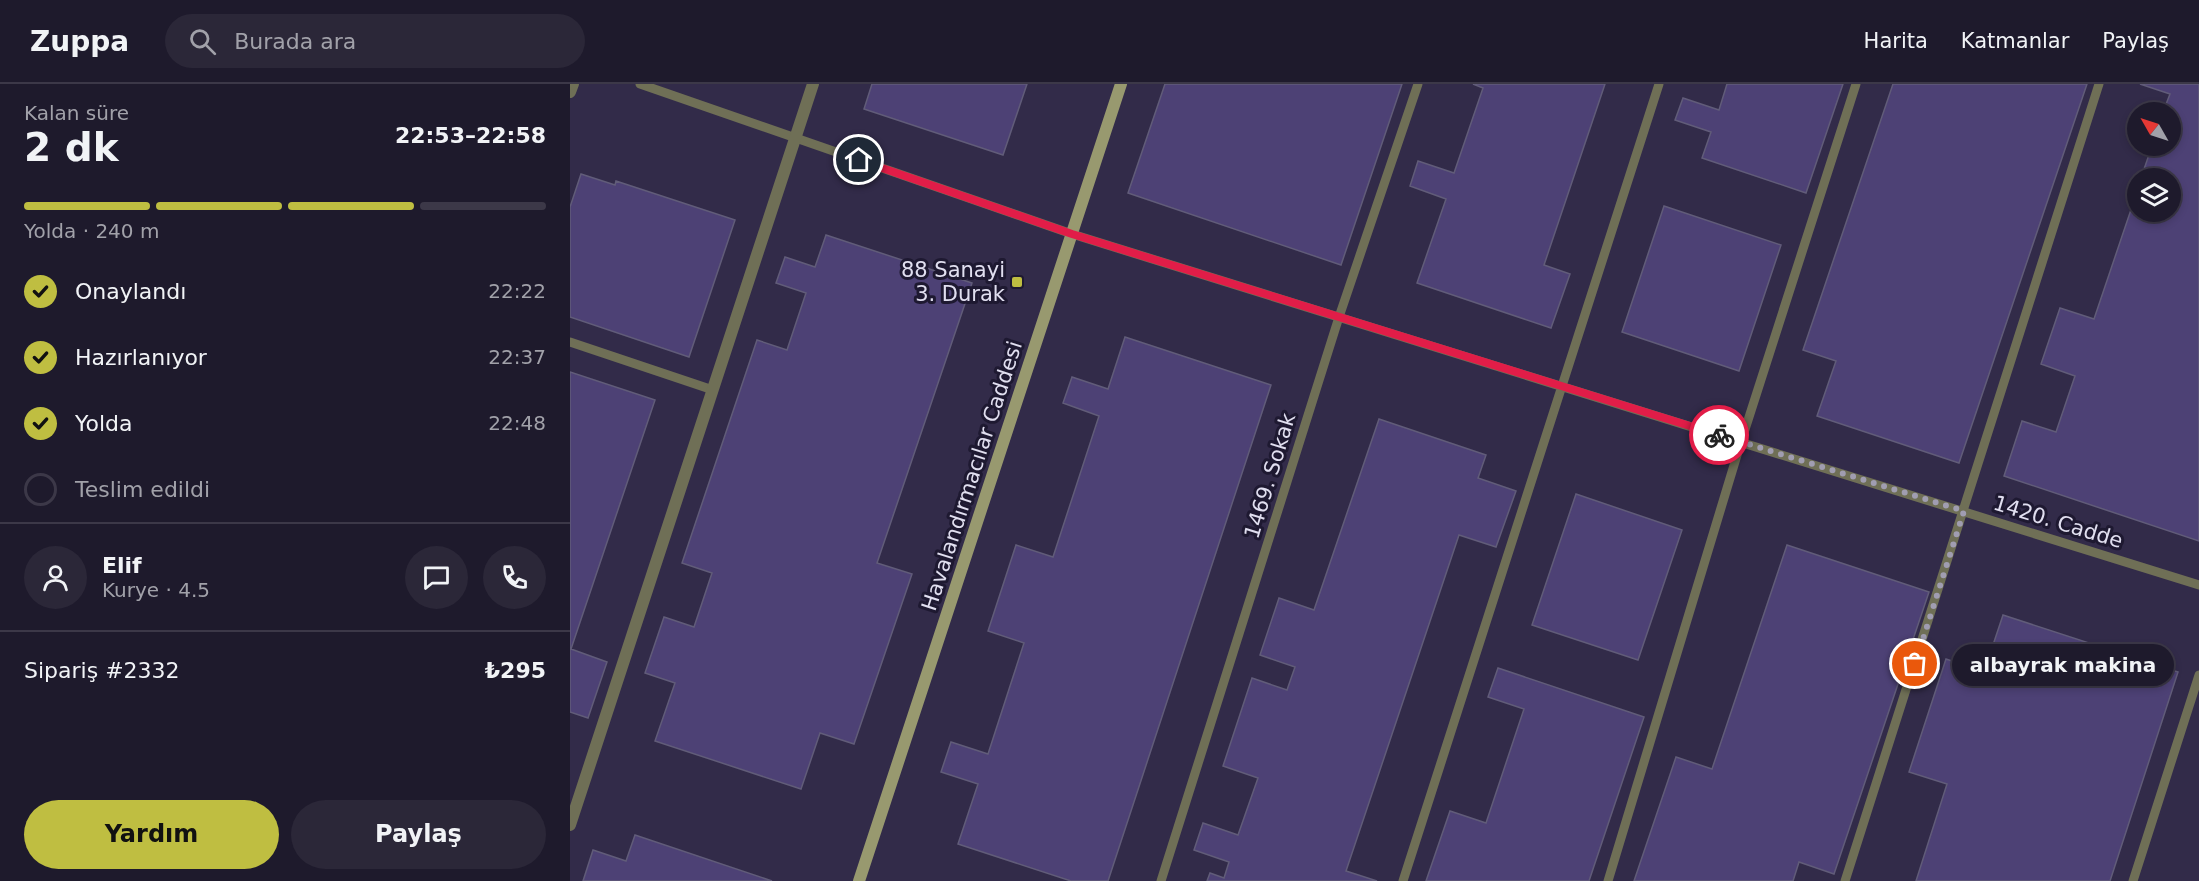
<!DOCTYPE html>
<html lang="tr">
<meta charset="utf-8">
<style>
:root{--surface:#1e1a2c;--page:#2b2738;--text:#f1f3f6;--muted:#a1a1a9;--line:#3c3848;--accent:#bfbe41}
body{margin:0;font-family:"DejaVu Sans",sans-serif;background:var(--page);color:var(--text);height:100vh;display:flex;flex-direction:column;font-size:22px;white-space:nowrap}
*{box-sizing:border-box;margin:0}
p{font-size:20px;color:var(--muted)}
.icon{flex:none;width:33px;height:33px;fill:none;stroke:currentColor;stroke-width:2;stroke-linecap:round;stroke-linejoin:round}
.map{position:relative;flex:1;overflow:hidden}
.details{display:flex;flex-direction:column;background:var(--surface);width:570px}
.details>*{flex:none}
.needle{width:39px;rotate:309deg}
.controls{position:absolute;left:1557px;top:18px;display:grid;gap:12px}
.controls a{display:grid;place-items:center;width:54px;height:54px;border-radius:50%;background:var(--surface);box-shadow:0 3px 9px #0003,0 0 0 2px var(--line);font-size:30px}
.pin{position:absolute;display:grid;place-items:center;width:51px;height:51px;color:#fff;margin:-26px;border:3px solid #fff;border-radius:50%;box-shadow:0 2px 6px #0007}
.courier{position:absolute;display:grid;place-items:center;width:60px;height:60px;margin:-30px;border:4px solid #e11d48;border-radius:50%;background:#fff;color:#222;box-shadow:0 2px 8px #0007}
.bubble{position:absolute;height:42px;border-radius:21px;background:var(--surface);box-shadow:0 3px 9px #0003,0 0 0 2px var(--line);font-size:20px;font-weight:700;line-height:42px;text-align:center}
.summary em{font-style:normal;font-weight:700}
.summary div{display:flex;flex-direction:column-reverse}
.summary{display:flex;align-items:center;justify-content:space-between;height:102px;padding:0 24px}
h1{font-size:39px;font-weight:700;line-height:45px}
.bar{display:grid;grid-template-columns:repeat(4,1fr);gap:9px 6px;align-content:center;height:72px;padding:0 24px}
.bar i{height:8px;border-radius:4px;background:var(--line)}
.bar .current{background:var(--accent)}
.bar p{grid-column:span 4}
.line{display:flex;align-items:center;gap:15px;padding:0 24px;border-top:2px solid var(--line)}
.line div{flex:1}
.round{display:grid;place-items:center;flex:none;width:63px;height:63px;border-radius:32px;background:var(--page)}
ol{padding:0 24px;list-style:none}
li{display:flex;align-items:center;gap:18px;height:66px}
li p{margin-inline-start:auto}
li .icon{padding:6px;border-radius:50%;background:var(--accent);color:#111;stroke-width:4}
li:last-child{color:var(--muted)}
li i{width:33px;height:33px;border:3px solid var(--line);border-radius:50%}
.cta{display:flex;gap:12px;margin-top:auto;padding:12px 24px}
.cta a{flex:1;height:69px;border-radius:36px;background:var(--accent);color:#111;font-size:24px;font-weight:700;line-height:69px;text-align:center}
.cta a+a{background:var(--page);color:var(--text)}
header{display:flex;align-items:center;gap:36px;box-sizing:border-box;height:84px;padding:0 30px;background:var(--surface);border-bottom:2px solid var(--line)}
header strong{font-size:28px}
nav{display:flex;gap:33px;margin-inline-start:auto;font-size:21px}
.search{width:420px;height:54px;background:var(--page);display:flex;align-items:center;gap:15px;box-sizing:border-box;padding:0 21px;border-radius:33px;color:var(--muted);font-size:22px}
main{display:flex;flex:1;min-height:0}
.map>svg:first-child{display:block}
.built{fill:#322b49;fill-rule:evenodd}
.building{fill:#4d4175;stroke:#615c79;stroke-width:1.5}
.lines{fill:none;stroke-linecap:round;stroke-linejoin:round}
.lane{stroke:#6f6f56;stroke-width:9}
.street{stroke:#6f6f56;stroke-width:12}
.secondary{stroke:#98996f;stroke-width:12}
.done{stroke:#a09db1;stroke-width:6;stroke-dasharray:0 10.8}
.route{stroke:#e11d48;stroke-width:8}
.poi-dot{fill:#bfbe41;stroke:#1e1931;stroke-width:2}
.labels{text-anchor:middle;stroke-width:6;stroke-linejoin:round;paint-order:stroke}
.poi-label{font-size:21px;fill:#e1dff0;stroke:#1e1931;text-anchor:end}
.street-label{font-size:21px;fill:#e1dff0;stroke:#1e1931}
</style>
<header>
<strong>Zuppa</strong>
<div class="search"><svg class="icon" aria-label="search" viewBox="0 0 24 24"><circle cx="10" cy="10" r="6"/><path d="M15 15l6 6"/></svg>Burada ara</div>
<nav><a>Harita</a><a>Katmanlar</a><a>Paylaş</a></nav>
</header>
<main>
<section class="details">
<div class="summary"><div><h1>2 dk</h1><p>Kalan süre</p></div><em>22:53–22:58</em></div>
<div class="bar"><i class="current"></i><i class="current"></i><i class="current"></i><i></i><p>Yolda · 240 m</p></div>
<ol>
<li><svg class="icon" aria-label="check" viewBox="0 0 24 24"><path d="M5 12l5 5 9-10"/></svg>Onaylandı<p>22:22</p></li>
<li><svg class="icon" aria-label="check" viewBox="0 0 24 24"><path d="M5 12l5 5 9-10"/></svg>Hazırlanıyor<p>22:37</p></li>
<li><svg class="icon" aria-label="check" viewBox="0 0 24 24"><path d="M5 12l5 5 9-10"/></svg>Yolda<p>22:48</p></li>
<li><i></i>Teslim edildi</li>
</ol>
<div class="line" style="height:108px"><a class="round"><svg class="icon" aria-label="person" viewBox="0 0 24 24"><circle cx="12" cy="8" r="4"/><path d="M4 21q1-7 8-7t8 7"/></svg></a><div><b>Elif</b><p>Kurye · 4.5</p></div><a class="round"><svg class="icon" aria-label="chat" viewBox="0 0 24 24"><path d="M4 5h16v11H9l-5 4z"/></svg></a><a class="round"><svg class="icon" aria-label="phone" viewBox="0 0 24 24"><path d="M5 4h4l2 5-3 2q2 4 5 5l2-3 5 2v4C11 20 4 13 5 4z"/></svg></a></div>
<div class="line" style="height:78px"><div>Sipariş #2332</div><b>₺295</b></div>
<div class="cta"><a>Yardım</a><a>Paylaş</a></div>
</section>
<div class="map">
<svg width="1629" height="797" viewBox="0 0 1629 797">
<rect width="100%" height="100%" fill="#28223b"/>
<path class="built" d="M0,0h1629v797h-1629zM1568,28h32v34h-32zM1568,94h32v34h-32z"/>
<path class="building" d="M302,0h155l-24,71 -139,-46z
M595,0h237l-61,181 -213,-72z
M903,0h132l-61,181 26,9 -19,54 -134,-45 29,-84 -36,-13 8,-25 36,12 29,-85z
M1157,0h116l-37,109 -104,-35 9,-26 -36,-12 8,-22 36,12z
M1323,0h194l-128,379 -142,-47 19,-55 -33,-11z
M1570,0h59v457l-195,-65 18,-55 34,11 19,-56 -34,-12 19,-56 34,11 44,-130v23h32v-34h-29l11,-32h18v-34h-7l7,-18z
M11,90l34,11 1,-4 119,39 -46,137 -119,-40v-110z
M1094,122l117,39 -42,126 -117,-39z
M256,151l146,48 -95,280 35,11 -58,170 -34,-11 -19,56 -146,-48 20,-58 -30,-10 19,-56 30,10 18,-54 -30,-10 75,-223 30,10 19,-57 -30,-10 9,-26 30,10z
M555,253l146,48 -163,496h-37l-113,-37 20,-60 -37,-12 10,-30 37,12 36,-111 -36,-12 28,-86 37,12 46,-141 -36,-13 9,-26 36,12z
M0,288l85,28 -84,249 36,13 -19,56 -18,-6z
M809,335l107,36 -8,23 38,13 -20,56 -37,-12 -113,336 31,10h-170l3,-8 14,5 5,-16 -35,-12 9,-27 35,12 20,-57 -35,-12 29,-88 35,12 8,-23 -35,-12 19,-57 35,12z
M1006,410l106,36 -44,130 -106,-35z
M1217,461l142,47 -95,282 -35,-12 -6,19h-159l42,-124 36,12z
M1433,531l175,57 -68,209h-194l31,-97 -38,-12 37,-113 38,13z
M928,584l146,49 -55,164h-163l24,-70 36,12 38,-114 -36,-12z
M65,751l137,46h-189l10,-31 33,11z"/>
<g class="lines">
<path class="lane" d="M70,0l432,150 1127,351
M0,258l143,48
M591,797l178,-564 79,-233
M833,797l256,-797
M1038,797l133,-439 115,-358
M1275,797l254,-797
M1563,797l66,-206"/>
<path class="street" d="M0,8l3,-8
M0,741l243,-741"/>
<path class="secondary" d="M289,797l262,-797"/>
</g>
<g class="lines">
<path class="done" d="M1149,351l245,76 -49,153"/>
<path class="route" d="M289,76l213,74 647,201"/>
</g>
<rect class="poi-dot" x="441" y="192" width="12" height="12" rx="3"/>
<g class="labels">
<g class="poi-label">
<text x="435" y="193">88 Sanayi<tspan x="435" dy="24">3. Durak</tspan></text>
</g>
<g class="street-label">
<text transform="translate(402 392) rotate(-72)" y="7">Havalandırmacılar Caddesi</text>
<text transform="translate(700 392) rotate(-73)" y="7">1469. Sokak</text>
<text transform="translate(1488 438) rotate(17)" y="7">1420. Cadde</text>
</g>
</g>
</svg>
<div class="controls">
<a><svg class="needle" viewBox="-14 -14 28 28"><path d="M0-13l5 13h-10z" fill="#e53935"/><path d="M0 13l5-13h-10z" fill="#a1a1a9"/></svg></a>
<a><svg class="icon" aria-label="layers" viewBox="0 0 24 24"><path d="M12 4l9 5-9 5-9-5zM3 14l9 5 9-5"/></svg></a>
</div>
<div class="pin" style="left:1345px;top:580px;background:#ea580c"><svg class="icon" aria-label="bag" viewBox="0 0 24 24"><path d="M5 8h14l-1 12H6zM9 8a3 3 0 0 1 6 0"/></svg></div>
<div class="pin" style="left:289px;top:76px;background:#1f2937"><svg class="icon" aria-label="home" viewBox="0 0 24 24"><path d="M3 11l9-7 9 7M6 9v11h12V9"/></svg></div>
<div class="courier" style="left:1149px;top:351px"><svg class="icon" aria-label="bike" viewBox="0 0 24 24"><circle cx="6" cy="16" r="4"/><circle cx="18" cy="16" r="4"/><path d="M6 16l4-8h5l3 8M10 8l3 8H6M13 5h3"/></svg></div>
<div class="bubble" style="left:1382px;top:560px;width:222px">albayrak makina</div>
</div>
</main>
